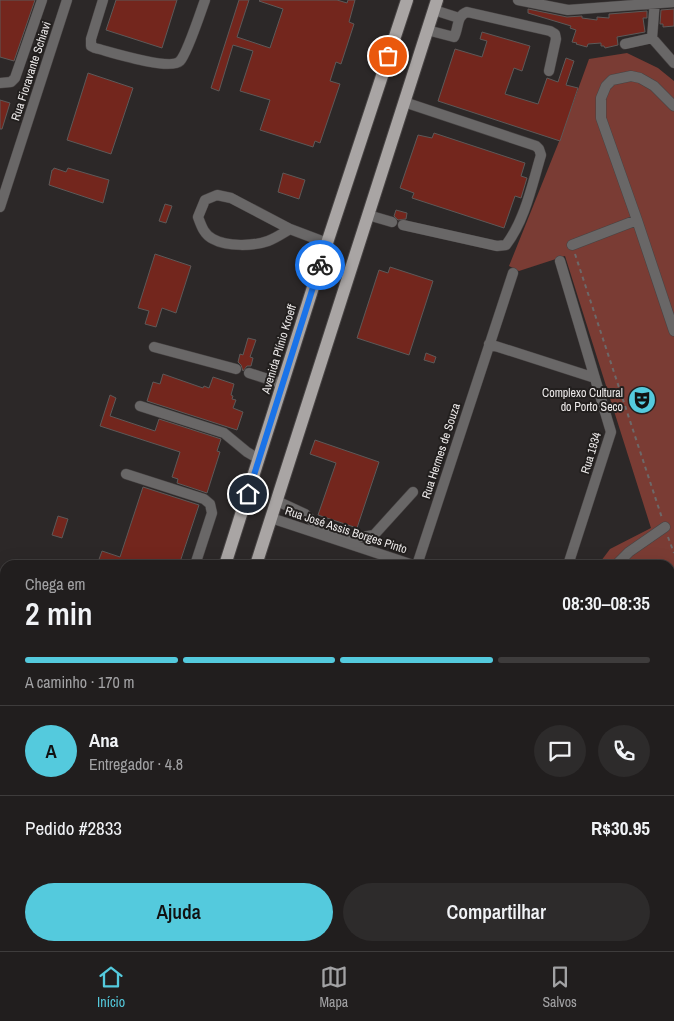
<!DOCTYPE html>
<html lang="pt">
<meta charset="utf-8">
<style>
:root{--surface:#211e1e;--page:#2d2b2b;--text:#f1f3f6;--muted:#a2a2a4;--line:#3e3c3c;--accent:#54cadd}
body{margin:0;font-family:"Archivo Narrow",sans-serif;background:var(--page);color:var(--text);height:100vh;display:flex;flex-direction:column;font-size:19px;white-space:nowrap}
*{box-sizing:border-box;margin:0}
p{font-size:16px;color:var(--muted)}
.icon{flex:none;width:28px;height:28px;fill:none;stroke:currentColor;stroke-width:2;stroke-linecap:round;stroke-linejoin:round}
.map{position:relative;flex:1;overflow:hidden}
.details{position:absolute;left:0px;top:560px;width:675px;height:391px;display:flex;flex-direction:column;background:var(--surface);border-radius:15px 15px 0 0;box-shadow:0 5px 20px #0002,0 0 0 1px var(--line)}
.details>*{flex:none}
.pin{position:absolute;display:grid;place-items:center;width:42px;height:42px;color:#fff;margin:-21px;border:2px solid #fff;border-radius:50%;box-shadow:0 1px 5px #0007}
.courier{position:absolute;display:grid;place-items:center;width:50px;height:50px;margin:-25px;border:4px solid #1a73e8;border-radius:50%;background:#fff;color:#222;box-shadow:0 1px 6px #0007}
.summary em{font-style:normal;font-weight:600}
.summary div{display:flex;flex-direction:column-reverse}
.summary{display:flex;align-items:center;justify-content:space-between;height:85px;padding:0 25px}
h1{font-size:32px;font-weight:600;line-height:38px}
.bar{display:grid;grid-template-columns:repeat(4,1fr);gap:8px 5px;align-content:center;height:60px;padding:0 25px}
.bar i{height:6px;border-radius:4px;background:var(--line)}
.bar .selected{background:var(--accent)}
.bar p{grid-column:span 4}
.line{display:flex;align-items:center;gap:12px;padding:0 25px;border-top:1px solid var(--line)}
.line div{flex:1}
.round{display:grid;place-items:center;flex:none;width:52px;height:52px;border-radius:26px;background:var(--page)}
.cta{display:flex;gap:10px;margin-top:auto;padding:10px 25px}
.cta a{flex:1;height:58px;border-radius:30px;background:var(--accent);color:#111;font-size:20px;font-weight:600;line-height:58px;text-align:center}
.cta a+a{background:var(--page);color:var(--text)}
.dock{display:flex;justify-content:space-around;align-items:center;height:70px;border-top:1px solid var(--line);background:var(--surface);font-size:14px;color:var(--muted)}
.dock a{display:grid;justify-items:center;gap:2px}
.dock .selected{color:var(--accent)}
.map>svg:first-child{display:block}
.green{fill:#7a3c34}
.building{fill:#73261d;stroke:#5d5958}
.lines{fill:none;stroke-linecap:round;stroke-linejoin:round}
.minor-casing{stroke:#474343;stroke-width:11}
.major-casing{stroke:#474343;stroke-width:14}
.path{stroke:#6d6969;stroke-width:2;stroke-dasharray:4 4;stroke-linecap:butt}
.minor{stroke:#696767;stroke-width:10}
.major{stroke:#a9a5a4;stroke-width:12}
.done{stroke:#a9a5a5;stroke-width:5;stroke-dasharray:0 9}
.route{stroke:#1a73e8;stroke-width:6}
.labels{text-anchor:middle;stroke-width:4;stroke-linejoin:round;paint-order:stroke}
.street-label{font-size:12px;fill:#ece9e9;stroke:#221f1e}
.poi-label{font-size:12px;fill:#ece9e9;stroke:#221f1e;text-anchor:end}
</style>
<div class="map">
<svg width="674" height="951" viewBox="0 0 674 951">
<rect width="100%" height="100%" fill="#2c2828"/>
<path class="green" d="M627,53l31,15 16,13v696l-4,-1v-211h-72l12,-16 41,-21 -86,-272 -46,15 -10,-5 51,-127 29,-80z"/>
<path class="building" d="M0,0h35l-21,61 -14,-4z
M116,0h61l-15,48 -56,-18z
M239,0h10l-12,37 33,11 13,-39 -24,-8 1,-1h77l10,3 1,-3h7l-6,22 5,2 -13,40 -5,-2 -6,19 10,3 -20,59 -5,-2 -2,6 -53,-17 10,-30 -30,-9 13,-40 -20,-6 -14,46 -8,-3z
M528,9l39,8 15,-1v2l15,2v-3l12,1v-4l38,-3v7h-4l2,14 -28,5 1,8 -13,3 -1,-2h-3v-3l-13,1 -1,3 -11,-3 1,-1 -5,-1 4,-12 -6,-2 1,-2 -43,-13z
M674,9v17l-11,1v-3h-3l1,-14z
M482,32l48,14 -8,25 -8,-3 -9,26 33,10 9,-26 11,4 8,-24 8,3 -8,24 12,3 -18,53 -122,-40 17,-52 27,8 5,-16 -7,-2z
M88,73l45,15 -22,66 -44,-14z
M0,100l10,3 -8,26h-2z
M434,133l91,30 -4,13 6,2 -6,20 -6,-2 -11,32 -92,-30 2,-5 -14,-5 18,-53 14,3z
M54,168l12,4 2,-4 41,12 -6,23 -54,-18 3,-15h1z
M283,173l22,7 -6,19 -21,-7z
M165,204l7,2 -6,17 -7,-2z
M396,210l11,3 -1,6 -8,1 -4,-4z
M155,254l36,12 -15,47 -14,-5 -6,19 -11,-3 4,-13 -11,-3z
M390,267l43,14 -24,74 -52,-17 22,-68 9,3z
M248,338l8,2 -6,17 3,1 -2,8h-4l-4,5 -2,-6 -3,-3 2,-8 3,1z
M426,353l10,4 -2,6 -10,-3z
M163,374l40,14 1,-2 5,2 4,-11 21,7 -3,11 2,1 -1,3 4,1 -3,8 10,4 -6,18 -90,-29 6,-19 7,2z
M110,395l6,3 -6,18 45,15 4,-12 62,20 -4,12 3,1 -13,41 -30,-10 1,-4 -6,-2 8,-25 -80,-26z
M315,440l64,22 -22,66 -39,-13 18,-52 -26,-9z
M143,487l56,18 -20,60h-82l5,-14 18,6z
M58,516l10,3 -6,19 -10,-3z"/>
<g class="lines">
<g class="minor-casing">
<path id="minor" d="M103,0l-12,39v7l4,2c16,4 75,23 85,13 7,-7 21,-50 25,-61
M518,0l50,10 106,-8
M434,10l25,8
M427,30l27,7c5,-9 2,-21 13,-25l83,19 5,3 1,5 -7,32
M652,38l3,-38
M652,38l22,25
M625,44l27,-6
M0,83l11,-1 4,-4 27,-78
M674,106l-20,-20 -14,-8 -9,-2 -19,4 -6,6 -5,12v20l36,102 37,111
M0,207l67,-207
M368,215l24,7
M403,225l94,21 9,-1c19,-25 26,-60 35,-90l-2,-6 -3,-3 -132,-44
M290,229c-7,4 -14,9 -22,12 -14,5 -41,6 -55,-2 -9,-4 -12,-14 -15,-22l7,-17 12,-5 14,3 59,31 37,14
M572,245l65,-25
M560,261l51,171 -43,133
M489,344l106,34
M154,347l82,22
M249,373l34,11
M140,406l84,27 23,19 12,7
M126,474l78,25 6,5 2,9 -17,52
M277,501l28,13 12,11 33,12h13l11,-2 39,-43
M271,518l142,47
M417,565l96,-292
M616,565l13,-13 36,-25
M670,730h4
M444,946v5
M0,947l13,4
M216,951l3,-5
M411,951v-5
M502,951v-5
M564,951v-5
M645,951v-5"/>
</g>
<g class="major-casing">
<path id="major" d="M225,565l102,-322 80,-243
M256,565l181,-565
M670,783l4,1
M670,802l4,1
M101,951l1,-5
M127,951l2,-5"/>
</g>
<path class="path" d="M575,254l87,264
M668,537l6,16"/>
<use href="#minor" class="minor"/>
<use href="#major" class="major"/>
</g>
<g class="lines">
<path class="done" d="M320,265l68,-209"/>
<path class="route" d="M248,494l72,-229"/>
</g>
<defs>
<g id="theatre-disc" transform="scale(1.4375)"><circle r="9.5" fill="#54cadd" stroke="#221f1e"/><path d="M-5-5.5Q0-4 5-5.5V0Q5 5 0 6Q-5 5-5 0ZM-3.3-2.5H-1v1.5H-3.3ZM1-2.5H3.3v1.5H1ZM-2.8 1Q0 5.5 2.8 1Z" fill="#111"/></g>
</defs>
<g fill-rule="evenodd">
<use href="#theatre-disc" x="642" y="400"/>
</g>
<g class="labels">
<g class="street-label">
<text transform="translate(31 71) rotate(-72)" y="4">Rua Fioravante Schiavi</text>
<text transform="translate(279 349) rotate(-73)" y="4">Avenida Plínio Kroeff</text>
<text transform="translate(441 451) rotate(-72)" y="4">Rua Hermes de Souza</text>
<text transform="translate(591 453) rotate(-73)" y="4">Rua 1934</text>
<text transform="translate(346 530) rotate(18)" y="4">Rua José Assis Borges Pinto</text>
</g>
<g class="poi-label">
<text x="623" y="397">Complexo Cultural<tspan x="623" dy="14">do Porto Seco</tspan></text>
</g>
</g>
</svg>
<div class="pin" style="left:388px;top:56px;background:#ea580c"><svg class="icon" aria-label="bag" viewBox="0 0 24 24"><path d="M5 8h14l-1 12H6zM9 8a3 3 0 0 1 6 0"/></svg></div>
<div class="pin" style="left:248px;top:494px;background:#1f2937"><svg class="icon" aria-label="home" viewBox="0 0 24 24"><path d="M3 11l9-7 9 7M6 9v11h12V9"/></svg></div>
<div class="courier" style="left:320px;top:265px"><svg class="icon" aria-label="bike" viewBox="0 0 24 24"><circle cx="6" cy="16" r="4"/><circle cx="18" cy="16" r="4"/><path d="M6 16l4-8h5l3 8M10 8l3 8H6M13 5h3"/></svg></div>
<section class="details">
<div class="summary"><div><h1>2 min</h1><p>Chega em</p></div><em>08:30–08:35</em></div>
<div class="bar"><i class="selected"></i><i class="selected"></i><i class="selected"></i><i></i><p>A caminho · 170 m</p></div>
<div class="line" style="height:90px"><b class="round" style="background:var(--accent);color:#111">A</b><div><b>Ana</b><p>Entregador · 4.8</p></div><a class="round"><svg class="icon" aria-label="chat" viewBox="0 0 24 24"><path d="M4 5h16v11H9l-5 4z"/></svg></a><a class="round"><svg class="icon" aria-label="phone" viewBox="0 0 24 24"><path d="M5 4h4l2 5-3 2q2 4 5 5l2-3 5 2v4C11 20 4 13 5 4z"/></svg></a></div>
<div class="line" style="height:65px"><div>Pedido #2833</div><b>R$30.95</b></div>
<div class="cta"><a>Ajuda</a><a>Compartilhar</a></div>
</section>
</div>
<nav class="dock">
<a class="selected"><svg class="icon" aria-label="home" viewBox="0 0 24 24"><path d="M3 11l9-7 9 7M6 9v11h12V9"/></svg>Início</a>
<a><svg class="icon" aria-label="map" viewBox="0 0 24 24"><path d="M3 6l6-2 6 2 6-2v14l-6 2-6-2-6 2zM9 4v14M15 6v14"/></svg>Mapa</a>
<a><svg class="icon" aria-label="saved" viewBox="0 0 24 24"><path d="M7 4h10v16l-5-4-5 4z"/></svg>Salvos</a>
</nav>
